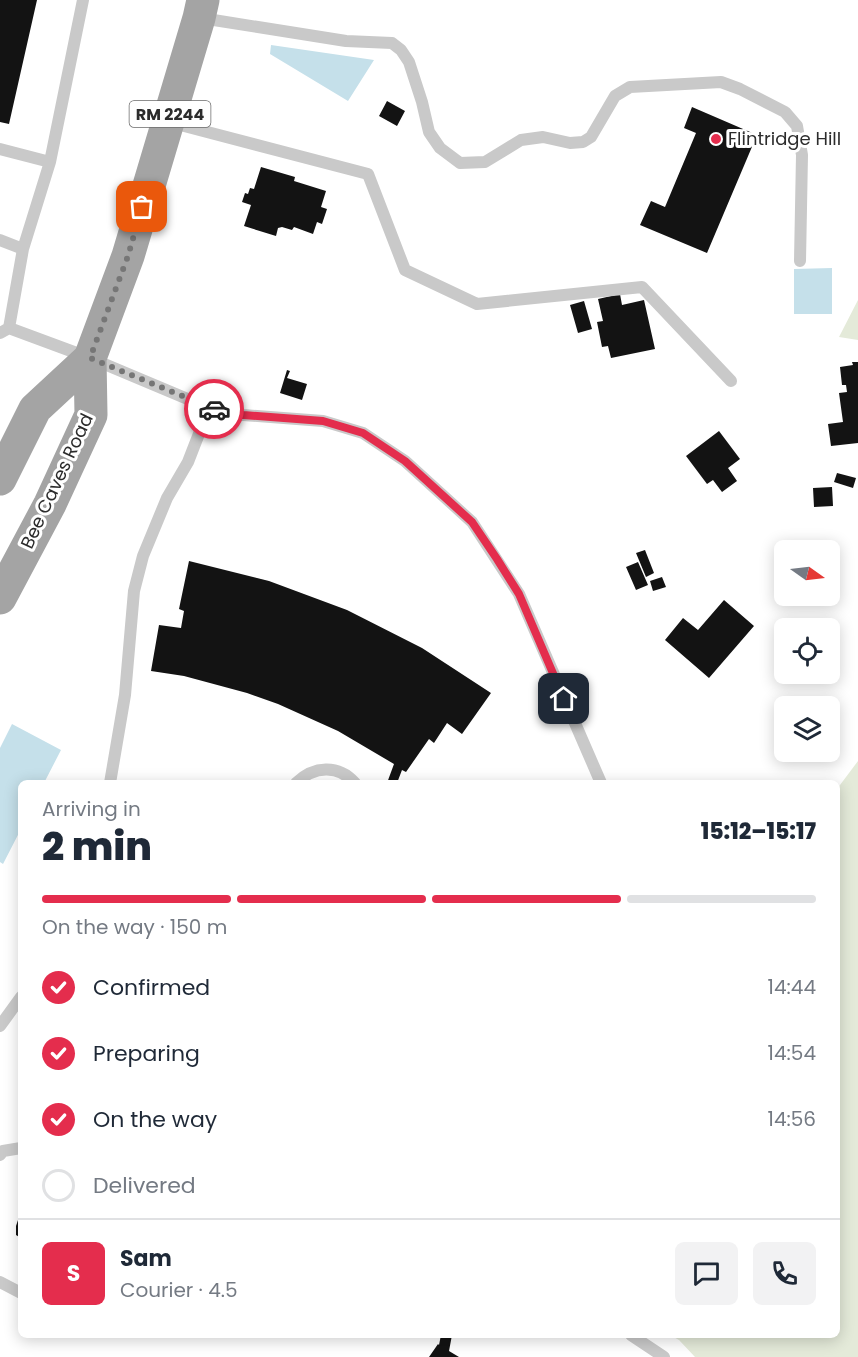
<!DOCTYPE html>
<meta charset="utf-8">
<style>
:root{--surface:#fff;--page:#f2f2f3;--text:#1f2937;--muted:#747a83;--line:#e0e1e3;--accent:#e42d4d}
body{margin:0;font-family:Poppins,sans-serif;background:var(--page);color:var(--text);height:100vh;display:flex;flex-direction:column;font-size:22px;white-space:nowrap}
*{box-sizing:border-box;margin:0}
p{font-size:20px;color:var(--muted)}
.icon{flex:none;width:33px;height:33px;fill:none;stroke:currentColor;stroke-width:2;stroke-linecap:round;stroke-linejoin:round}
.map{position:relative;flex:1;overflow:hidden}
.details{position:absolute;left:18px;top:780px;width:822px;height:558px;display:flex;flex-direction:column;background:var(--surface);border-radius:9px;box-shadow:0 3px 15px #0003}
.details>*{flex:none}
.needle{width:39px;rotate:104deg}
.tools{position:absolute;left:774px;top:540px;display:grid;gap:12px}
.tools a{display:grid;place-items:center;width:66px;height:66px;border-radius:9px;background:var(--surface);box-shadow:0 3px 15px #0003;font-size:30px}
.pin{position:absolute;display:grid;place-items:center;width:51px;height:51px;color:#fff;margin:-26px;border-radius:12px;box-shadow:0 3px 9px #0006}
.courier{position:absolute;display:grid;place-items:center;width:60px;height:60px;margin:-30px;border:4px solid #e42d4d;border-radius:50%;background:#fff;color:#222;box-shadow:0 2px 8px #0007}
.summary em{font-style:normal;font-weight:800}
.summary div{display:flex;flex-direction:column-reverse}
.summary{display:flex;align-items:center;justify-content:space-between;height:102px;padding:0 24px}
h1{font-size:39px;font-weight:800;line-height:45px}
.bar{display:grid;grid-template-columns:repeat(4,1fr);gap:9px 6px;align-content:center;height:72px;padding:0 24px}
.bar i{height:8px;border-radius:4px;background:var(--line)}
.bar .on{background:var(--accent)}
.bar p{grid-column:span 4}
.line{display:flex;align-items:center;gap:15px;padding:0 24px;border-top:2px solid var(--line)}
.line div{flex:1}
.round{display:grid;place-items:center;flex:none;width:63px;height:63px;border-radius:9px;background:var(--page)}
ol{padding:0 24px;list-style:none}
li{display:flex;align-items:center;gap:18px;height:66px}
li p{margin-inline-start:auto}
li .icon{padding:6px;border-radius:50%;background:var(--accent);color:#fff;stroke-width:4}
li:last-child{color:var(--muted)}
li i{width:33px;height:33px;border:3px solid var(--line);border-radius:50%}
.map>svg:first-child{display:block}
.green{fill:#e4ead9}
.water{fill:#c5e0ea}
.building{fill:#131313}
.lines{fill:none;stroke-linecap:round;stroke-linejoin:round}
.lane{stroke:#c9c9c9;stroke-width:12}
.primary{stroke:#a4a4a4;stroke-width:33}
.done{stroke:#767676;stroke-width:6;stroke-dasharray:0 10.8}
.route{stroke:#e42d4d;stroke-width:8}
.poi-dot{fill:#e42d4d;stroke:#fff;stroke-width:2}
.labels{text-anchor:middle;stroke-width:6;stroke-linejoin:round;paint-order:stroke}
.shield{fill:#fff;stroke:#6b6b6b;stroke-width:1.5}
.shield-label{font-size:16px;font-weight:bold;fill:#2c2c2c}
.poi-label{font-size:18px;fill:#2c2c2c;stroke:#fff;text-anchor:start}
.street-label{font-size:18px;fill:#2c2c2c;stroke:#fff}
</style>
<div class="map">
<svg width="858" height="1357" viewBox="0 0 858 1357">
<rect width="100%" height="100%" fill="#fff"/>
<path class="green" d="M858,300v40l-19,-3z
M858,761v596h-163l-16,-17 -9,-5h167v-546z"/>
<path class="water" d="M271,45l103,15 -26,41 -78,-47z
M832,268v46h-38v-45z
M12,724l49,26 -17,33h-23v46l-18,35 -3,-2v-114z"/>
<path class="building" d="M0,0h37l-28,124 -9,-2z
M387,101l18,10 -8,15 -18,-10z
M692,107l65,28 -50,118 -67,-28 11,-24 14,6 31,-74 -12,-5z
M261,167l34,10 -1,4 32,10 -5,16 6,2 -5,15 -5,-2 -4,12 -19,-7 -2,3 -10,-3 -4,1 -2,8 -32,-10 7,-21 -9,-3 3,-9 3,1 2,-6 4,1z
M620,294l2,11 22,-5 11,49 -44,9 -3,-12 -6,1 -5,-25 6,-1 -5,-22z
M584,301l8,28 -14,4 -8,-28z
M852,362h6v81l-27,3 -3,-22 15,-2 -4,-29 8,-1 -1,-7h-4l-2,-18 13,-2z
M287,370l3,1 -3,7 20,6 -5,16 -22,-7z
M719,431l21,28 -12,9 9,13 -15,11 -9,-12 -6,4 -21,-28z
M837,473l19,5 -3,10 -19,-6z
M832,487l1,19 -19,1 -1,-19z
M645,550l9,23 -8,4 -10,-24z
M189,561l80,20 78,29 75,38 69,45 -29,41 -15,-11 -13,20 -5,-4 -23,33 -4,-2 -5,13h-10l7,-19 -56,-33 -60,-27 -31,-11 -63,-17 -33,-5 8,-46 22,3 3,-17 -5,-2z
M638,562l10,23 -12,5 -10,-23z
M662,577l4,10 -13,4 -3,-10z
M724,600l30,26 -45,52 -44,-38 18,-22 15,12z
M21,1211v27l-5,-3v-9z
M441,1335h11l-3,16 10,6h-30l9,-13 1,1z"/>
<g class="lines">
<path class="lane" d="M201,18l145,23 46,2 9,7 8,12 13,40 7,30 11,16 20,15 25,-1 36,-22 22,-3 27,6 13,-1 8,-5 24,-41 15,-9 91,-5 19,7 45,23 12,14 5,29 -2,106
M169,122l199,52 37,96 72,34 165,-17 89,94
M0,149l50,13 -27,87 -14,79
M50,162l33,-162
M0,240l23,9
M0,333l9,-5 81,30 119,50 34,7 80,6 40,12 42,28 67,61 47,72 82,189
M110,783l15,-88 9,-104 9,-35 24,-58 21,-36 21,-54
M296,783c18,-17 42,-19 59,0
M0,1026l21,-29
M0,1155l3,-4 18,-3
M0,1282l21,11
M631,1335l33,22"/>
<path class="primary" d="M0,479l35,-70 55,-51
M0,598l50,-94 41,-89 -1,-57 38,-102 71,-238 4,-18"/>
</g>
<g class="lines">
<path class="done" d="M142,207l-14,49 -38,102 124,51"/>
<path class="route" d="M214,409l29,6 80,6 40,12 42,28 67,61 25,37 22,35 45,105"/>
</g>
<circle class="poi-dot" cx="716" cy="139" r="6"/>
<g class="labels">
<rect class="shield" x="129.5" y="101" width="81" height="26" rx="4.5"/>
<g class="shield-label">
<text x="170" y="120">RM 2244</text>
</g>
<g class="poi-label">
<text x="728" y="145">Flintridge Hill</text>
</g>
<g class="street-label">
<text transform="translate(57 481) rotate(-65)" y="6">Bee Caves Road</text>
</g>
</g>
</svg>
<div class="tools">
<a><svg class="needle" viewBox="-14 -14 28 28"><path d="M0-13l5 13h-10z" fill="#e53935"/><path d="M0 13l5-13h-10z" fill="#747a83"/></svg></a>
<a><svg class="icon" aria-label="locate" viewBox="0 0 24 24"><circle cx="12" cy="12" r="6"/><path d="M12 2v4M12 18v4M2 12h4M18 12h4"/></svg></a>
<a><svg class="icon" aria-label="layers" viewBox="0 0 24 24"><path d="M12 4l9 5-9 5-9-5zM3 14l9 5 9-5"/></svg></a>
</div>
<div class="pin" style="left:142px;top:207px;background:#ea580c"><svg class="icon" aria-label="bag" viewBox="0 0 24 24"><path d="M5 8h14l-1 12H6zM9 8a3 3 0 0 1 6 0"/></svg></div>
<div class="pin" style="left:564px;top:699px;background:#1f2937"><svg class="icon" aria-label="home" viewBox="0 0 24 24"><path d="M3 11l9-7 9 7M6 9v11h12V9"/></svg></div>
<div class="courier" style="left:214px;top:409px"><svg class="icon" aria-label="car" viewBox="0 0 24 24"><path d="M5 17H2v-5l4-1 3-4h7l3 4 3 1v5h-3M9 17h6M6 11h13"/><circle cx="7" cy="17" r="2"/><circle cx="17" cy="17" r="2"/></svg></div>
<section class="details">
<div class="summary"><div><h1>2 min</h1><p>Arriving in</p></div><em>15:12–15:17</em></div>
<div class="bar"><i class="on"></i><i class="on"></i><i class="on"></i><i></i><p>On the way · 150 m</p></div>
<ol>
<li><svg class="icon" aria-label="check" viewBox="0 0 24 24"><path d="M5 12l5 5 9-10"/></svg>Confirmed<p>14:44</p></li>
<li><svg class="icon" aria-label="check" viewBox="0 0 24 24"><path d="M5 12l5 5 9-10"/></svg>Preparing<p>14:54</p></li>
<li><svg class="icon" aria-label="check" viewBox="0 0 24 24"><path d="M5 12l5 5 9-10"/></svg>On the way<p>14:56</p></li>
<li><i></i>Delivered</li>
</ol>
<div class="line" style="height:108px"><b class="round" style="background:var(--accent);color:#fff">S</b><div><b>Sam</b><p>Courier · 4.5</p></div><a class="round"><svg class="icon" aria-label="chat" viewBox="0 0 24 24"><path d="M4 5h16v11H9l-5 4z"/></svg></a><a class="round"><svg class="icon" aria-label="phone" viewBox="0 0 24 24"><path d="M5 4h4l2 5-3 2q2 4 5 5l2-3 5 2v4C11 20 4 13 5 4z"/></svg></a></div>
</section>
</div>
